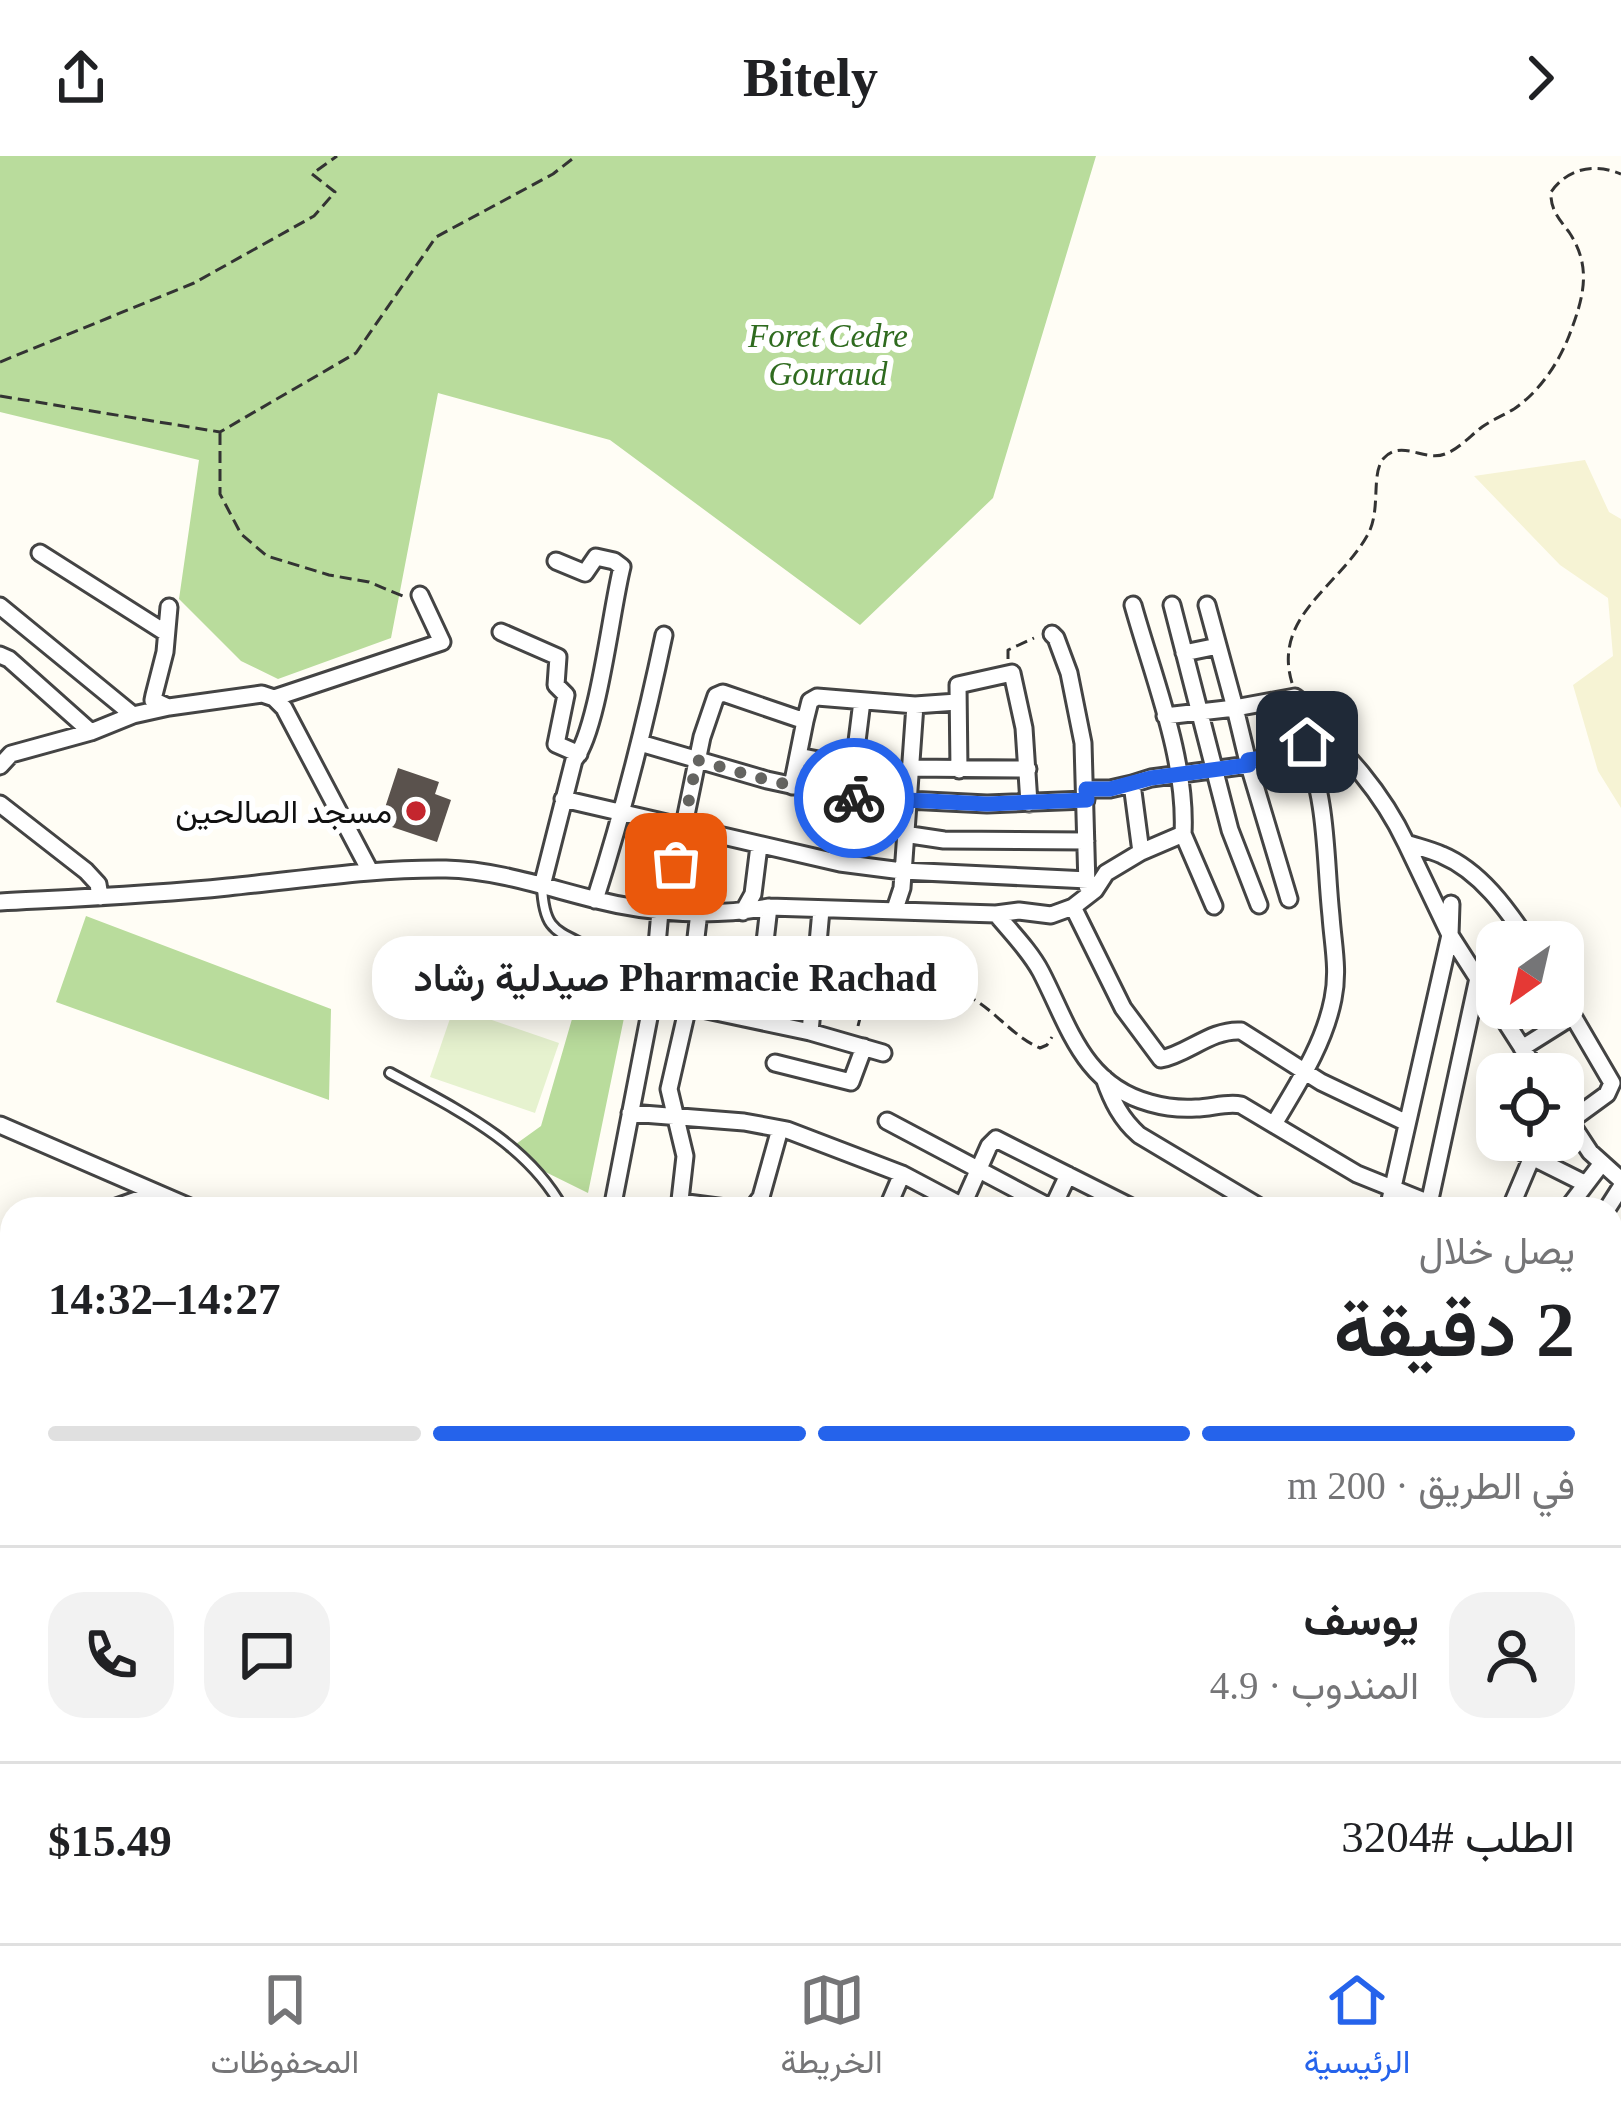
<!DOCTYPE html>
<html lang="ar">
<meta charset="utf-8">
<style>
:root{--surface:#fff;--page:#f2f2f2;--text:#202124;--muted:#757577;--line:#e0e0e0;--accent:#2563eb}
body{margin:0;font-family:"Times New Roman",Vazirmatn,serif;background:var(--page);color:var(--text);direction:rtl;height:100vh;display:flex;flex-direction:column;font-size:45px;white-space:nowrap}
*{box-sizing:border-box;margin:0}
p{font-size:39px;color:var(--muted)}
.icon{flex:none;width:66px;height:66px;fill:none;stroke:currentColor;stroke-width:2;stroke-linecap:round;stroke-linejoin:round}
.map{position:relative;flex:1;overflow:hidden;direction:ltr}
.details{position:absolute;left:0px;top:1041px;width:1623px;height:747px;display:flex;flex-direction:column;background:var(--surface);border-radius:36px 36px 0 0;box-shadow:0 6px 30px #0003;direction:rtl}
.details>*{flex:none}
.needle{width:78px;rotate:214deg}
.tools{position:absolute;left:1476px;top:765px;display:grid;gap:24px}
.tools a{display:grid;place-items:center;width:108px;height:108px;border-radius:24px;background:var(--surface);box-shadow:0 6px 30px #0003;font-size:60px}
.pin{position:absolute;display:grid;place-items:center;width:102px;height:102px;color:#fff;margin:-51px;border-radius:24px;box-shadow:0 6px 18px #0006}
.courier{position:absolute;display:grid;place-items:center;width:120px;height:120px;margin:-60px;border:9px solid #2563eb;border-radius:50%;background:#fff;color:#222;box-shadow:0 3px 15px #0007}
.bubble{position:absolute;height:84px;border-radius:36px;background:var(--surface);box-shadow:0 6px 30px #0003;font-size:39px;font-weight:600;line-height:84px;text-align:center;direction:rtl}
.headline em{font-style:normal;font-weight:600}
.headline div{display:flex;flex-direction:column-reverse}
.headline{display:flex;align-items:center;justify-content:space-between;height:204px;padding:0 48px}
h1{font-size:78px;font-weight:600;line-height:90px}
.bar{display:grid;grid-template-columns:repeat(4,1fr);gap:18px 12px;align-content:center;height:144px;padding:0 48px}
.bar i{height:15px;border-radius:9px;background:var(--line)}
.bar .on{background:var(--accent)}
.bar p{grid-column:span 4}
.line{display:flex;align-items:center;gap:30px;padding:0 48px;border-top:3px solid var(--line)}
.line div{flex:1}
.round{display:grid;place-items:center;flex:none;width:126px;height:126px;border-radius:36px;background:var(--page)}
header{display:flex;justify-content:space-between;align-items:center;height:156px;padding:0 48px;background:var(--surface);font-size:54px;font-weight:600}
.menu{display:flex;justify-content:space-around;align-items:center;height:168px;border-top:3px solid var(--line);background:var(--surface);font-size:33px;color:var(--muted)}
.menu a{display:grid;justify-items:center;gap:6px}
.menu .on{color:var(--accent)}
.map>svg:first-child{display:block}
.farmland{fill:#f6f3d4}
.forest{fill:#b9dc9c}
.pitch{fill:#e6f2cf}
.building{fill:#5a524d}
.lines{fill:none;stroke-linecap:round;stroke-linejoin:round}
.service-casing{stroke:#444;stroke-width:14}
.minor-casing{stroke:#444;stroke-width:21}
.primary-casing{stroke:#222;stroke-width:30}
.path{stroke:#333;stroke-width:3;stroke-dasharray:12 6;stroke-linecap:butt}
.service{stroke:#fff;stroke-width:8}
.minor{stroke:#fff;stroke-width:15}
.primary{stroke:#f9d66b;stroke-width:24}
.done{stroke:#646461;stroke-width:12;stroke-dasharray:0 21.6}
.route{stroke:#2563eb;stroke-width:15}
.poi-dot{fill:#c4262e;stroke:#fff;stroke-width:4.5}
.labels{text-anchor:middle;stroke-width:12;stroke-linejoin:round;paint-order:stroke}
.park-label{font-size:33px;font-style:italic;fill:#2f6b1f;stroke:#fff}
.poi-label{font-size:33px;fill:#111;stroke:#fff;text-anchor:end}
</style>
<header><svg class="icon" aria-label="forward" viewBox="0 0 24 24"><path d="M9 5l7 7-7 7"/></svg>Bitely<svg class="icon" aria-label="share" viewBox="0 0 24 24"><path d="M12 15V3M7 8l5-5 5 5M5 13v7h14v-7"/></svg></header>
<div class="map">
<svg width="1621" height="1787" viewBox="0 0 1621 1787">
<rect width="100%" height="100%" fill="#fffdf5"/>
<path class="farmland" d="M1585,304l24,52 12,7v289l-23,-37 -25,-86 40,-29 -5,-58 -48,-33 -86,-89z"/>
<path class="forest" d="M0,0h1096l-103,342 -133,127 -250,-185 -172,-47 -47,245 -113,41 -37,-18 -62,-62 20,-139 -199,-48z
M86,760l245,93 -2,91 -273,-98z
M632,823l-44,214 -83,-41 36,-26 31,-107 -18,-36z
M1621,1375v391l-10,-7v-379z"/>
<path class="pitch" d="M454,851l105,36 -24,70 -105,-36z"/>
<path class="building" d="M398,612l41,14 -4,12 16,6 -14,42 -57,-19z"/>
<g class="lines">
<g class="service-casing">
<path id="service" d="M542,730c2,47 15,44 52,64
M390,917c64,35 137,69 173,136"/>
</g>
<g class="minor-casing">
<path id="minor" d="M40,397l126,80
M1133,449c20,72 54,154 50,229
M1172,449l58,225 29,75
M0,450l133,109
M501,476l57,25 -2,28 10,10 -10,49 23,10
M1052,478l4,4 13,35 14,70 4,143
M1184,497l34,-7
M0,499l9,4 82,73
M274,542l168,-56 -22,-47
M166,550l-13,-6 1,-5 11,-43 4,-45
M1304,558c41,37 78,78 102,129 12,4 25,7 36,12 38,16 65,54 87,87
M1165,560l70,-8 -28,-103
M640,587l127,37 139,30
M798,600l56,11
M1248,605l61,-9
M0,610l11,-12 80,-22 42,-17 36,-8 93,-13 12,4 10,10 86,163
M909,612l119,1
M959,614l-1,-85 54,-12 12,55 5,75
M792,630l13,-65
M1086,633h24l22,-5
M850,642l12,-97
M563,643l277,64 62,8 186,9
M907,644l80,4 99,-4
M0,648l86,67 12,13 2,13
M904,678l40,6 142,1
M1406,687l44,92 89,139
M1141,696l-9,-68 19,-6 98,-13
M542,730l32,-126c24,-28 37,-150 48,-193l-8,-6 -18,-4 -11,16 -29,-12
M595,744c28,-87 50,-175 69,-265
M0,746c76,-4 152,-7 228,-15 72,-7 145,-19 218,-18 51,1 102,19 151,31 55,14 117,17 172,7l227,7 23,-3 32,4 22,-8 22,-17 11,-17 35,-21 42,-18 31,72
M1073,751l50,101 38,51c27,-5 50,-30 80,-28l80,51 86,41
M895,753l7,-21 13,-183 42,-3
M743,756l10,-18 6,-48
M996,758c15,18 34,37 45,58 28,54 42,113 109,131 14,4 31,6 46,5 15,0 30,-6 45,-3l116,69 87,35
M1563,843l49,84 -5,11 -37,27
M688,850l122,26 73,21
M756,864l13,-113
M810,876l11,-122
M1522,892l51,-32
M775,907l76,19 13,-35
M1104,922c8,23 17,41 35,57l124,74
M1563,955l27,41 31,28
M630,957l114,9 43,8 115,44
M887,965l166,88
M1274,968c23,-39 50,-79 59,-125 6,-29 0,-54 -2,-83 -4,-37 -4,-74 -10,-111 -5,-34 -19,-67 -17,-101l-9,-7 -60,11 13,54 41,137
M0,969l194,84
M1508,984l2,6 76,38
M680,1046l53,7
M1429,1048l49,-226
M111,1053l45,-16
M612,1053l40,-207 8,-91 16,-47 26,-127 14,-41 7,-3 82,28 5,-20 7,-4 98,8
M679,1053l6,-53 -16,-67 19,-83 11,-94
M752,1053l9,-12 19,-68
M887,1053l15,-35 66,35
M961,1053l28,-63 7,-7 139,70
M1052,1053l16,-34
M1388,1053l62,-274 1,-31
M1510,1053l22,-52
M1567,1053l35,-46
M1607,1053l14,-22
M0,1094l12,-5
M0,1173l12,4
M1611,1226l10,7
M1611,1285l10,-4
M460,1776l14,11
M1329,1776l3,11
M1421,1776l2,11
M1490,1776l4,11
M0,1778l4,9
M497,1787l5,-11"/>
</g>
<g class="primary-casing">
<path id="primary" d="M0,1349l12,4
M1192,1776l11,11"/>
</g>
<path class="path" d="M0,206l194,-79 120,-67 21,-24 -23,-18 25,-18
M0,240l220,36 136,-79 80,-116 117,-63 23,-18
M220,277v61l21,40 26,22 62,19 40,7 36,15
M1008,503v-9l26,-12
M1292,527c-20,-66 46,-96 75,-147 15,-25 3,-63 17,-78 18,-19 40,4 61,-4 14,-5 25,-18 37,-27 10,-7 22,-12 32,-18 25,-17 44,-45 55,-73 14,-37 24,-68 0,-104 -10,-13 -19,-23 -18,-40 17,-24 43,-29 70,-18
M858,870l11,-43c32,-16 79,0 109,19 21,14 38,36 62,46l7,-3 5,-8
M0,1560l12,-87"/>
<use href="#service" class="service"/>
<use href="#minor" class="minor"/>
<use href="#primary" class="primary"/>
</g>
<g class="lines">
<path class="done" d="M676,708l21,-104 70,20 87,18"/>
<path class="route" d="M854,642l52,12 1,-10 80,4 100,-4 -1,-11h24l41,-11 98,-13 -1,-5 62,-8 -3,-10"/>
</g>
<circle class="poi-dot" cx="416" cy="655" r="12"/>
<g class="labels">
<g class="park-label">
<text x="828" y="191">Foret Cedre<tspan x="828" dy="38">Gouraud</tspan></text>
</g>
<g class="poi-label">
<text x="392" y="667">مسجد الصالحين</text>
</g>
</g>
</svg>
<div class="tools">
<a><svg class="needle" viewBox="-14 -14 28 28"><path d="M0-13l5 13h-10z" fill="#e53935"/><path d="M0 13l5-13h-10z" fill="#757577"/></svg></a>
<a><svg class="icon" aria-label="locate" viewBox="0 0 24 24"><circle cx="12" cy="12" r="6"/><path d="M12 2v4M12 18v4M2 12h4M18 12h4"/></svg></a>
</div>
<div class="pin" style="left:676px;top:708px;background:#ea580c"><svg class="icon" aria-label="bag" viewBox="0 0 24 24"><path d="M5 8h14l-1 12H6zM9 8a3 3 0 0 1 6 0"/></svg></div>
<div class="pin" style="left:1307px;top:586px;background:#1f2937"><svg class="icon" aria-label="home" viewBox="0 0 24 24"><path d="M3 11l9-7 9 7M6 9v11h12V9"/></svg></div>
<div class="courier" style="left:854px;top:642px"><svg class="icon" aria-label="bike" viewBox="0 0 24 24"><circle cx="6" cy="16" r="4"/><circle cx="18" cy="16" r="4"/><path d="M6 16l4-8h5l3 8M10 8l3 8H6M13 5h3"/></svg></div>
<div class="bubble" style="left:372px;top:780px;width:606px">Pharmacie Rachad صيدلية رشاد</div>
<section class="details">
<div class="headline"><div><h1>2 دقيقة</h1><p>يصل خلال</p></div><em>14:27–14:32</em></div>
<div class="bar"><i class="on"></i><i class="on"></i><i class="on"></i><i></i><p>في الطريق · 200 m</p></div>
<div class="line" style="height:216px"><a class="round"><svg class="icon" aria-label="person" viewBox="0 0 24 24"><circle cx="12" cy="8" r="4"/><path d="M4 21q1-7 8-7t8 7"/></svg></a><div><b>يوسف</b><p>المندوب · 4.9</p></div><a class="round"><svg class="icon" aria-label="chat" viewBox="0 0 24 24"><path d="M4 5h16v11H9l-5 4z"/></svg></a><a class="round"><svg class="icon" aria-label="phone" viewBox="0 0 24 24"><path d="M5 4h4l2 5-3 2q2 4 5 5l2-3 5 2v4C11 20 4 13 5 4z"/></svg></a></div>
<div class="line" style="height:156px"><div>الطلب #3204</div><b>$15.49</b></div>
</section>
</div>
<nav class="menu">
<a class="on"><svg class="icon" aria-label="home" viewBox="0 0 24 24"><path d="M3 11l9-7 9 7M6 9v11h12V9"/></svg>الرئيسية</a>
<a><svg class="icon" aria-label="map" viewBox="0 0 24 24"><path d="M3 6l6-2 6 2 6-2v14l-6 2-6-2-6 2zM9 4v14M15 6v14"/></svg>الخريطة</a>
<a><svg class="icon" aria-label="saved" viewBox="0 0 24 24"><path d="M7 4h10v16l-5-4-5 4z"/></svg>المحفوظات</a>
</nav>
